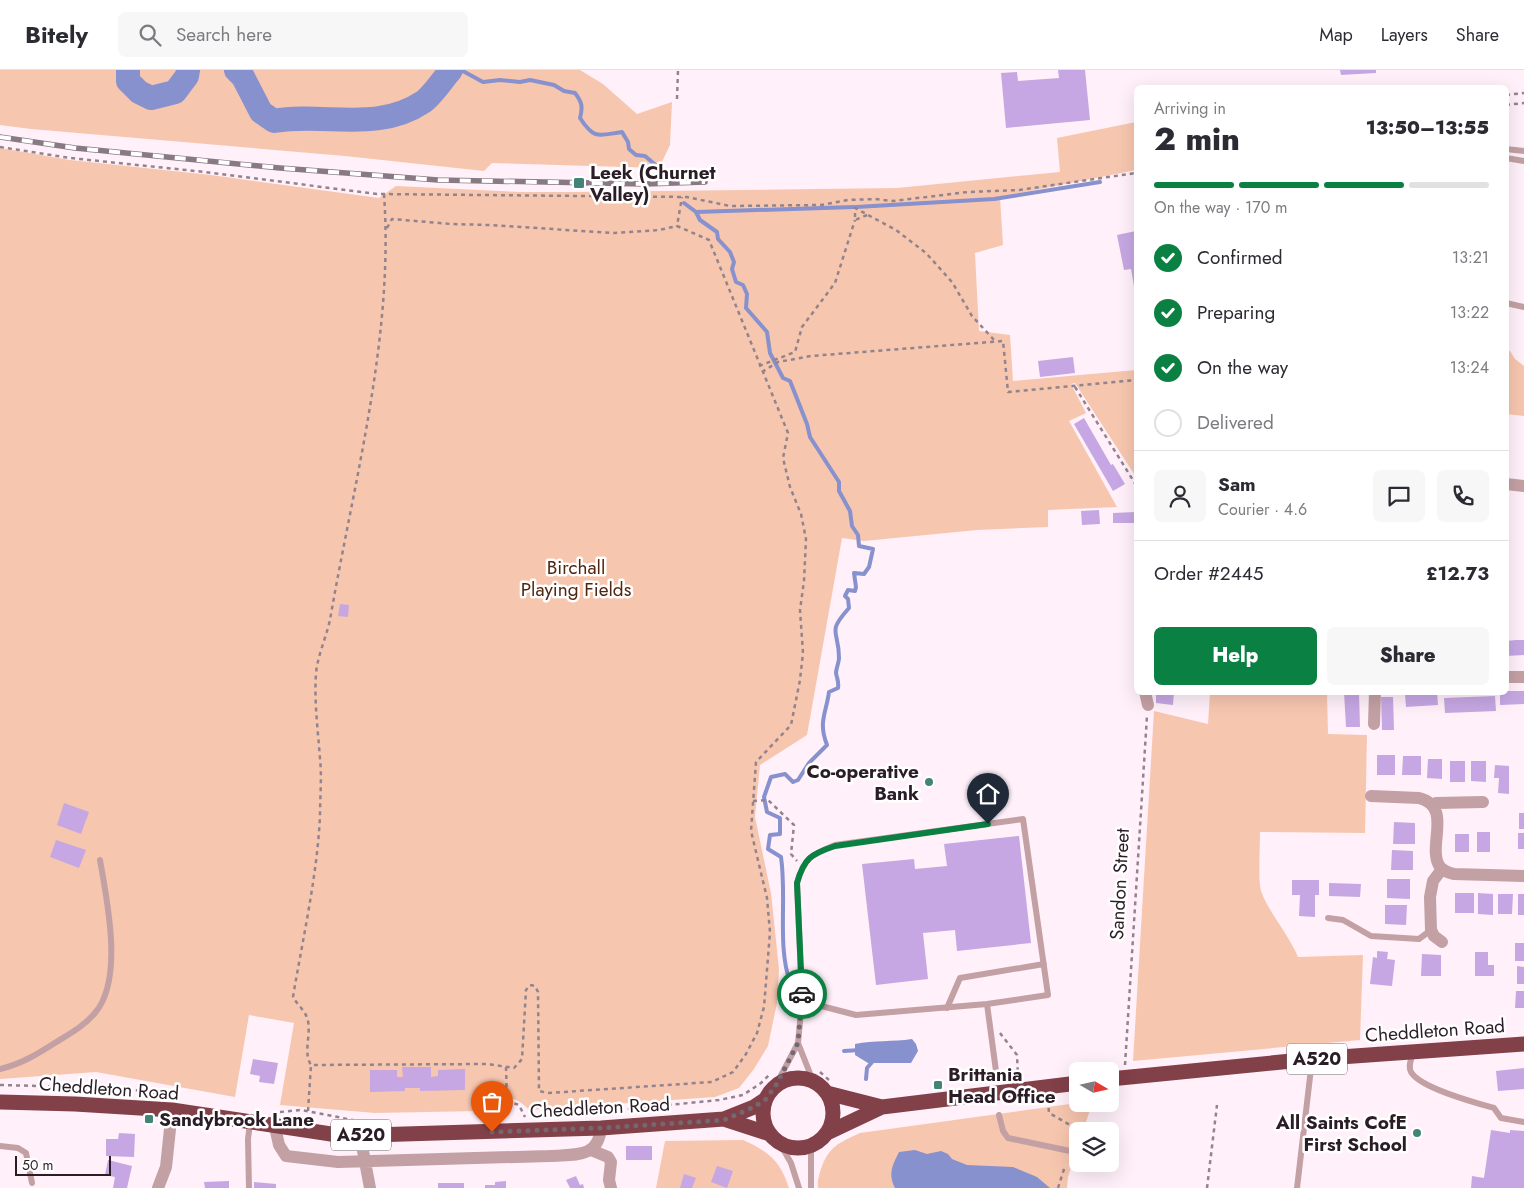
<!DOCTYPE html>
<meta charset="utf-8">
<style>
:root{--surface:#fff;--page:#f7f7f7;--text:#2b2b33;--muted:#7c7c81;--line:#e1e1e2;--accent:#0b8043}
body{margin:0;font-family:Jost,sans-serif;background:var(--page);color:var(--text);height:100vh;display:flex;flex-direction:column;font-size:19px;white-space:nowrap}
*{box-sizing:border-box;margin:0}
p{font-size:16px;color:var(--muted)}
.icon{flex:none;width:28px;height:28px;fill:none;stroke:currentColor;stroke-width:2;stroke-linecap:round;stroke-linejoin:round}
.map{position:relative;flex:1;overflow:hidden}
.panel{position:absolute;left:1134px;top:15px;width:375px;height:610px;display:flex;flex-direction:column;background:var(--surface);border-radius:8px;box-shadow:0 5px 20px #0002}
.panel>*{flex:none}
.needle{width:32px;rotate:99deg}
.controls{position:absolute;left:1069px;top:992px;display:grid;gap:10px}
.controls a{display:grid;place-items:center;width:50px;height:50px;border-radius:8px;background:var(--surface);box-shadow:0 5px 20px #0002;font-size:25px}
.scale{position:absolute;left:15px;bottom:12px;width:96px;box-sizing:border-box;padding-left:5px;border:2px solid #2a1d25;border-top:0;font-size:14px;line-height:18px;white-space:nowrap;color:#2a1d25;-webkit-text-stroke:4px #fff;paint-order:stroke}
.pin{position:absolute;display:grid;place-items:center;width:42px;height:42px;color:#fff;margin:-51px -21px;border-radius:50% 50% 50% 0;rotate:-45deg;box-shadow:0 0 5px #0007}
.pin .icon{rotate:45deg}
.courier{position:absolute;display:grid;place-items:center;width:50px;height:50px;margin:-25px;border:4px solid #0b8043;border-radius:50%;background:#fff;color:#222;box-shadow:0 1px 6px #0007}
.overview em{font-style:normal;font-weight:800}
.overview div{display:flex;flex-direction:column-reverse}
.overview{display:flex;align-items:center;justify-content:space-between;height:85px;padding:0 20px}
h1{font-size:32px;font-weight:800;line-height:38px}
.bar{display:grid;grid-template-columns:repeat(4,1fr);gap:8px 5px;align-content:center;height:60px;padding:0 20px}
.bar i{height:6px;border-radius:4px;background:var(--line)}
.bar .active{background:var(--accent)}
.bar p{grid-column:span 4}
.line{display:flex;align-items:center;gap:12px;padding:0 20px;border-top:1px solid var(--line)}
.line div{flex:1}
.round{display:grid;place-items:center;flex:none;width:52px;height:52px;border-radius:8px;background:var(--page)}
ol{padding:0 20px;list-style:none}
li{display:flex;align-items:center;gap:15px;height:55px}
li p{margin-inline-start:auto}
li .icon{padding:5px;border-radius:50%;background:var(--accent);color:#fff;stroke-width:4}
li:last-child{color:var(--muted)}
li i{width:28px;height:28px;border:2px solid var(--line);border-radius:50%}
.action{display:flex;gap:10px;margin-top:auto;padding:10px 20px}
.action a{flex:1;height:58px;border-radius:8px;background:var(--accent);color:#fff;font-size:20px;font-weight:800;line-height:58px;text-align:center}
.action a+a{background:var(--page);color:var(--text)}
header{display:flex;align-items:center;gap:30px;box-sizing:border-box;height:70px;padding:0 25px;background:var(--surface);border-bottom:1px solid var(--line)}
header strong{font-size:24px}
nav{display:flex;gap:28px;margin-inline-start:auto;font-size:18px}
.search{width:350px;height:45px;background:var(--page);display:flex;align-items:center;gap:12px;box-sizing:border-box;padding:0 18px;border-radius:8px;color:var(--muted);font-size:19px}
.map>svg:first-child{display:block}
.green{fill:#f7c6af}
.water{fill:#8691ce}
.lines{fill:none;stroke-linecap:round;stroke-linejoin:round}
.stream{stroke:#8691ce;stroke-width:4}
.river{stroke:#8691ce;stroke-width:24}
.building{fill:#c6a7e3}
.path{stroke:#92848d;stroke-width:2.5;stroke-dasharray:4 4;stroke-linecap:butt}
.lane{stroke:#c3a0a3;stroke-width:6}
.street{stroke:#c3a0a3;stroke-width:12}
.highway{stroke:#824049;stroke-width:15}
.rail-casing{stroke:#887a82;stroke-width:5.5}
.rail{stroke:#fff;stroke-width:4;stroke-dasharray:11;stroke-linecap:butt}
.done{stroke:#75676f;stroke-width:5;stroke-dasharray:0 9}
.route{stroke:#0b8043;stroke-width:6}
.poi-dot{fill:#428577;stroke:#fff;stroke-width:2}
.labels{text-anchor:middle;stroke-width:5;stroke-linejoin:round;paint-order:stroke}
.shield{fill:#fff;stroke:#6a6166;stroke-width:1}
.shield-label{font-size:18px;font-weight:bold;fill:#2a1d25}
.poi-label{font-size:19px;font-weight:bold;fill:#2a1d25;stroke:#fff;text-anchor:start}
.park-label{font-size:19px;fill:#512610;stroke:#fff}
.street-label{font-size:19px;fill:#2a1d25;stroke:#fff}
</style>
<header>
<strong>Bitely</strong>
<div class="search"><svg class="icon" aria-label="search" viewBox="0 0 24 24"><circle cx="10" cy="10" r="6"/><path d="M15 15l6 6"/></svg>Search here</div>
<nav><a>Map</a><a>Layers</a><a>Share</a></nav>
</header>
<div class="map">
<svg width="1524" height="1118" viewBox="0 0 1524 1118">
<rect width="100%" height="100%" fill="#fff0f9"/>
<path class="green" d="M0,0h580l23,14 34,30 35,-12 -2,43 -11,23 -167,-5 -8,8 -139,-15 -314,-27 -31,-4z
M1136,52v48l-136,27 3,48 -28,8 4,78 31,4 3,46 123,-11v107l-61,-94 -4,1 15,29 -17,8 48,86 -69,3v17l-71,3 -113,11 -22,-3 -35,197 -47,30 -5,52 16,76 8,76 -2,34 -9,43 -14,23 -15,19 -24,9 -186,13c-17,-18 -34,-17 -50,1l-104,2 -95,-8 14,-82 -45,-8 -14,82 -139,-25 -96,7v-931l70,12 141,15 168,23 17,-12 124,6h58l319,-4 163,-16 -3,-34z
M1506,280l4,1 5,8 9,7v50l-18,-2z
M1210,623h117l1,41 39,1 -2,98 -105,-1c0,13 -2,50 1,59 9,24 27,42 37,66l65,-2 -3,85 -227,21 21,-350 54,13z
M1077,1033l15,1 -9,27h-5l-1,17 -9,29 -1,11h-249c-1,-7 1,-12 3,-19 8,-23 18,-26 39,-36z
M743,1070c26,12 37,20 46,48h-133l9,-47z"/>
<path class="water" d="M912,969l4,5 2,7 -7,12h-43l-13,-8v-11c19,-4 38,-2 57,-5z
M915,1080l12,4 14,-3 7,3 4,5 15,6 46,2 24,10 13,11h-155c-7,-14 -3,-22 4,-36z"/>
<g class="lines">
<path class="stream" d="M461,0l22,12 17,-2 20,2 10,-2 24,5 10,6 11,2c7,9 8,14 5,25 15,23 19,17 42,14l6,10 1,7 7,6 9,1 13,11
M684,133l12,9 4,8 17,12 1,7 12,13 4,10 -2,7 4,13 7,3 4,9 -1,14 21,24 3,21 13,25 7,3 17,43 3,13 29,45v9l11,20 2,15 6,9 1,11 14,3 -4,18 -5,7 -10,-1 2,14 -1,4 -7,-1 -3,6 3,3 1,9c-23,26 -10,21 -10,50 0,5 -3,10 -3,15 1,6 3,8 2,15l-9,4c-3,22 -11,30 -2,53l-18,18 -11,17 -5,2 -8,-8 -14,3 -7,20 3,15 13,6v16l-10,1 -2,14 13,8c6,40 -4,89 9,125
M856,137l138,-8 106,-17
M696,142l158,-5
M844,981l16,-1
M866,1009l1,-11 6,-7"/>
<path class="river" d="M128,0v11l11,11 12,6 24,-6 12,-16 1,-6
M236,0l7,7 18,35 13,9c50,-9 103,12 149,-19 9,-6 20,-23 28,-32"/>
</g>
<path class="building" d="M1058,0h27l5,50 -84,8 -5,-55 16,-1 1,9 41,-3z
M1340,0h36v3l-35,2z
M1136,161v61h-1l-4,-23 -7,1 -7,-35z
M1073,287l2,16 -35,4 -2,-16z
M1084,348l27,47 2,-1 12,20 -12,7 -39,-67z
M1099,440l1,14 -18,1 -1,-14z
M1136,442v11h-23v-10z
M340,534l9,1 -1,12 -10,-1z
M1516,570h8v15l-18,1v-15z
M1506,621h18v13l-24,1v-13z
M1156,622h18l-1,13 -17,-2z
M1344,622h15l1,35h-14z
M1437,622l1,13 -32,2 -1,-13z
M1495,626l1,15 -51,2 -1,-15z
M1381,627h12l1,33h-12z
M1377,685h18v20h-18z
M1403,686h18v19h-19z
M1428,689h14v20l-15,-1z
M1450,691h15v21h-15z
M1471,691h15v21l-15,-1z
M1495,695l14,1v28l-11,-1 1,-15h-5z
M64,733l25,9 -8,22 -24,-9z
M1519,743h5v16h-5z
M1394,752l21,1v21h-22z
M1477,762h13v20h-13z
M1518,763h6v16h-6z
M1455,764h14v18h-14z
M1019,766l12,107 -74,8 -2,-21 -32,3 5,46 -52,6 -14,-121 52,-5 1,10 32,-3 -3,-22z
M56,770l30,10 -7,18 -29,-11z
M1392,780l21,1v19h-22z
M1387,809h23v20l-23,-1z
M1292,810h27v15h-4v22l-16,-1 1,-21h-8z
M1329,813l32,1 -1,13 -31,-1z
M1455,823h19v20h-19z
M1478,823l15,1v21l-15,-1z
M1498,824h15l-1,20h-14z
M1518,824h6v21h-6z
M1385,835h22l-1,20 -21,-1z
M1515,873h9v18h-9z
M1377,881l11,1 -1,7 8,1 -3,26 -22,-2 3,-27 4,1z
M1475,882h13v13h6v11h-19z
M1422,884l19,1v21h-20z
M1517,896l7,1v17h-7z
M1516,921h8v17h-9z
M253,989l25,4 -4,21 -15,-2 1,-6 -10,-2z
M402,997h29v10l7,-1v-6l27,-1v21l-45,1v-3h-15v3l-35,1v-22h27v7h6z
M1524,998v21l-26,2 -2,-20z
M1491,1060l19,3v-3l14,1v57h-53l1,-12 12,2z
M119,1063l16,1 -1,23 -28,-1v-17h12z
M626,1076h26v14h-26z
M108,1090l24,6 -5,22h-14l2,-11 -10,-2z
M717,1096l16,5 -6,17 -16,-6z
M684,1104l12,4 -4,10h-12z
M576,1106l4,9 3,-1 1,4h-14l-4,-8z
M229,1111v7h-24l-1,-6z
M506,1111v7h-21v-3h10v-3z
M254,1112l22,2v4h-22z
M438,1113h26v5h-26z"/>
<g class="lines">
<path class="path" d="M1506,25l18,-2
M677,29l1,-29
M1506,35l18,-2
M0,77l70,11 135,14 172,22 310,3 43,9 91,-1 27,-5 27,-1 18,2 75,-9 51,-2 117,-17
M384,124c10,140 -29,283 -53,420 -3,20 -13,39 -15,59 -2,29 2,57 4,86 2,18 0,38 0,57 -3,61 -17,121 -27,181 5,9 13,14 15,24 3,15 -5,31 3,44l177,-1 26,4 8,-9 4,-69 4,-5 5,1 3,6 1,99 9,2 164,-11 21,-10 13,-18 11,-21 7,-26 6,-75 -3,-34 -16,-67 5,-69 35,-37 9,-45 3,-27 -3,-43 4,-29 2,-42 -5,-25 -11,-27 -7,-29 5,-25 -79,-193 -32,-14 5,-29
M867,145l-12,5v-12l41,22 30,23 26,29 20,34 23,25
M387,158l5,-9 59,5 38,1 125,8 45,-3 18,-4
M759,296l36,-14 7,-25 33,-44 20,-63
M762,302l16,-10 33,-6 192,-15 5,51 128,-12
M1075,317l61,98
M753,731l15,-1 26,25 -3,29 6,7
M1000,963l17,22 1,22
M1125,995l22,-349
M506,997l1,35
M1083,1001l17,-1
M820,1002l9,8
M0,1015l118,3 53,7
M1048,1030l1,13 30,17 -1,1
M308,1041l3,-46
M280,1042l21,-2 52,10
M588,1043l131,-13 24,-5 18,-12 10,-10
M481,1049c7,-15 23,-20 38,-14l6,12
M1079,1060l18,-3
M1073,1074l5,-11
M1058,1118l7,-22
M1207,1118l10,-83"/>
<path class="lane" d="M1506,79l18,2
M1506,88l18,3
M1506,233l18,4
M1328,848l15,2 28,16 48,3 12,-9
M987,934l9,67
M947,938l13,-30 84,-14
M798,973l15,38
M1413,983c-2,6 -5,14 -2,19 9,16 65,31 83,36l7,10 23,4
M0,999c22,-5 39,-16 58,-28 13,-8 27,-16 37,-28 29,-34 12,-112 5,-153
M776,1015l22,-42 4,-42 54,14 131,-11 61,-9 -25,-176 -188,26c-24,10 -31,13 -38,38l5,118
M999,1045l4,16 5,7 62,13 5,7v7
M779,1072l12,21 8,25
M0,1076l18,2 8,5 6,30
M249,1118l-1,-49 2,-16
M811,1118v-42
M1297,1118l15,-128"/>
<path class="street" d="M1506,414l18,2
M1506,607h18
M1145,622l3,13
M1374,654l1,-32
M1371,726l48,2c35,9 7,49 21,69 4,4 9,6 14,7l70,2
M1433,735l3,-2 47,-1
M1442,799l-9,12 -3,16 1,33 3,6 8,6
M275,1057l4,18 7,11 52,6 211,-6c26,-2 49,3 52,-28
M360,1065l10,53
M591,1080l17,7 3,5 -2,18 2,8
M158,1118l8,-21 6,-57"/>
<path class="highway" d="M763 1043a35 35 0 1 1 70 0a35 35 0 1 1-70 0Z
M1110,1009l202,-20 212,-15
M827,1023l55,14
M0,1032l75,2 97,6 159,24 41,1 229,-7 123,-9 30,-12 12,-8
M724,1049l46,15
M827,1063l55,-26 196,-24"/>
<g class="rail-casing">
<path id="rail" d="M0,67l75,11 205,20 158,12 207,4 60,-2"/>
</g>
<use href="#rail" class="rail"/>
</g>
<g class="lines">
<path class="done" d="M492,1062l109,-4 123,-8 30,-13 12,-8 10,-14 22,-42 4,-49"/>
<path class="route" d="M802,924l-5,-111c7,-25 14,-29 38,-37l153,-22"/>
</g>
<g class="poi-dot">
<rect x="573" y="107" width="12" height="12" rx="2.5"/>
<circle cx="929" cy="712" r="5"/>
<rect x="933" y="1010" width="10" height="10" rx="2.5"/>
<rect x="144" y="1044" width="10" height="10" rx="2.5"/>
<circle cx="1417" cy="1063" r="5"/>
</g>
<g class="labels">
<g class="shield">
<rect x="1287" y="973.5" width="60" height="31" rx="4"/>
<rect x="331" y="1049.5" width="60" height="31" rx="4"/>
</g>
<g class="shield-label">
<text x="1317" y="995">A520</text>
<text x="361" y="1071">A520</text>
</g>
<g class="poi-label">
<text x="590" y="109">Leek (Churnet<tspan x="590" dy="22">Valley)</tspan></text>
<text x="919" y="708" text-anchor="end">Co-operative<tspan x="919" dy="22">Bank</tspan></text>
<text x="948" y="1011">Brittania<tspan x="948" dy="22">Head Office</tspan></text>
<text x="159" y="1056">Sandybrook Lane</text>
<text x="1407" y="1059" text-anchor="end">All Saints CofE<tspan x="1407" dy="22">First School</tspan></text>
</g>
<g class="park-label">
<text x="576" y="504">Birchall<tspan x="576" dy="22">Playing Fields</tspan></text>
</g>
<g class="street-label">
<text transform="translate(1119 814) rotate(-87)" y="7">Sandon Street</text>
<text transform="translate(1435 960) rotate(-4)" y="7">Cheddleton Road</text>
<text transform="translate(109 1018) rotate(4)" y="7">Cheddleton Road</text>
<text transform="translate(600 1037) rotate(-3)" y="7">Cheddleton Road</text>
</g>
</g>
</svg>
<div class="controls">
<a><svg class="needle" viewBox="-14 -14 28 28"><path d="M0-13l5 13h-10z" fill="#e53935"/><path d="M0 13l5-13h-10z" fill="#7c7c81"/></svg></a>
<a><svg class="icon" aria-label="layers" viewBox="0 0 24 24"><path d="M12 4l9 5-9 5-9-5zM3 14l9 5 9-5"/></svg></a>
</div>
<div class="scale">50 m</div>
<div class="pin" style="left:492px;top:1062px;background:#ea580c"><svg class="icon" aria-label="bag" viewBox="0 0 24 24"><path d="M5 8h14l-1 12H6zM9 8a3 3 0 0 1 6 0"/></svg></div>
<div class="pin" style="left:988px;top:754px;background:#1f2937"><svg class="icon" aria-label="home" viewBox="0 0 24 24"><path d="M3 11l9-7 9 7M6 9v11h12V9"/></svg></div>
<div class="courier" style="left:802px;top:924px"><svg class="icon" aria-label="car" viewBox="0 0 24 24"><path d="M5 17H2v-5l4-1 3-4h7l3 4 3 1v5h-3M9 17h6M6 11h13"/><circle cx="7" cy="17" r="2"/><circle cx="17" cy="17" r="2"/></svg></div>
<section class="panel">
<div class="overview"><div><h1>2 min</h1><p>Arriving in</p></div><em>13:50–13:55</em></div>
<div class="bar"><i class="active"></i><i class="active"></i><i class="active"></i><i></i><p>On the way · 170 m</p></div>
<ol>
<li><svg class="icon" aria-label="check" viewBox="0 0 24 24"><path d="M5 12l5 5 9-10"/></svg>Confirmed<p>13:21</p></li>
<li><svg class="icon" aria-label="check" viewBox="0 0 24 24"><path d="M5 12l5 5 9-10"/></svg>Preparing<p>13:22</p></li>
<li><svg class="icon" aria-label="check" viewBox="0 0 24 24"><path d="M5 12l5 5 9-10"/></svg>On the way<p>13:24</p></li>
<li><i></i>Delivered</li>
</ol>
<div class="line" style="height:90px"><a class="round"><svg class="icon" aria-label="person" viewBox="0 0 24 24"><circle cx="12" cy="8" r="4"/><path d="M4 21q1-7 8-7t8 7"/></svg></a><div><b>Sam</b><p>Courier · 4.6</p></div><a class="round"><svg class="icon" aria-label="chat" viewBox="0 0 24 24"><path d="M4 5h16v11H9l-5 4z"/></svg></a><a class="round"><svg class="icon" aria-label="phone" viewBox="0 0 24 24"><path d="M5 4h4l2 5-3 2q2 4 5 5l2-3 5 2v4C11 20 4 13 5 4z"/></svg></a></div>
<div class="line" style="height:65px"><div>Order #2445</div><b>£12.73</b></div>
<div class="action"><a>Help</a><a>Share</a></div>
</section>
</div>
